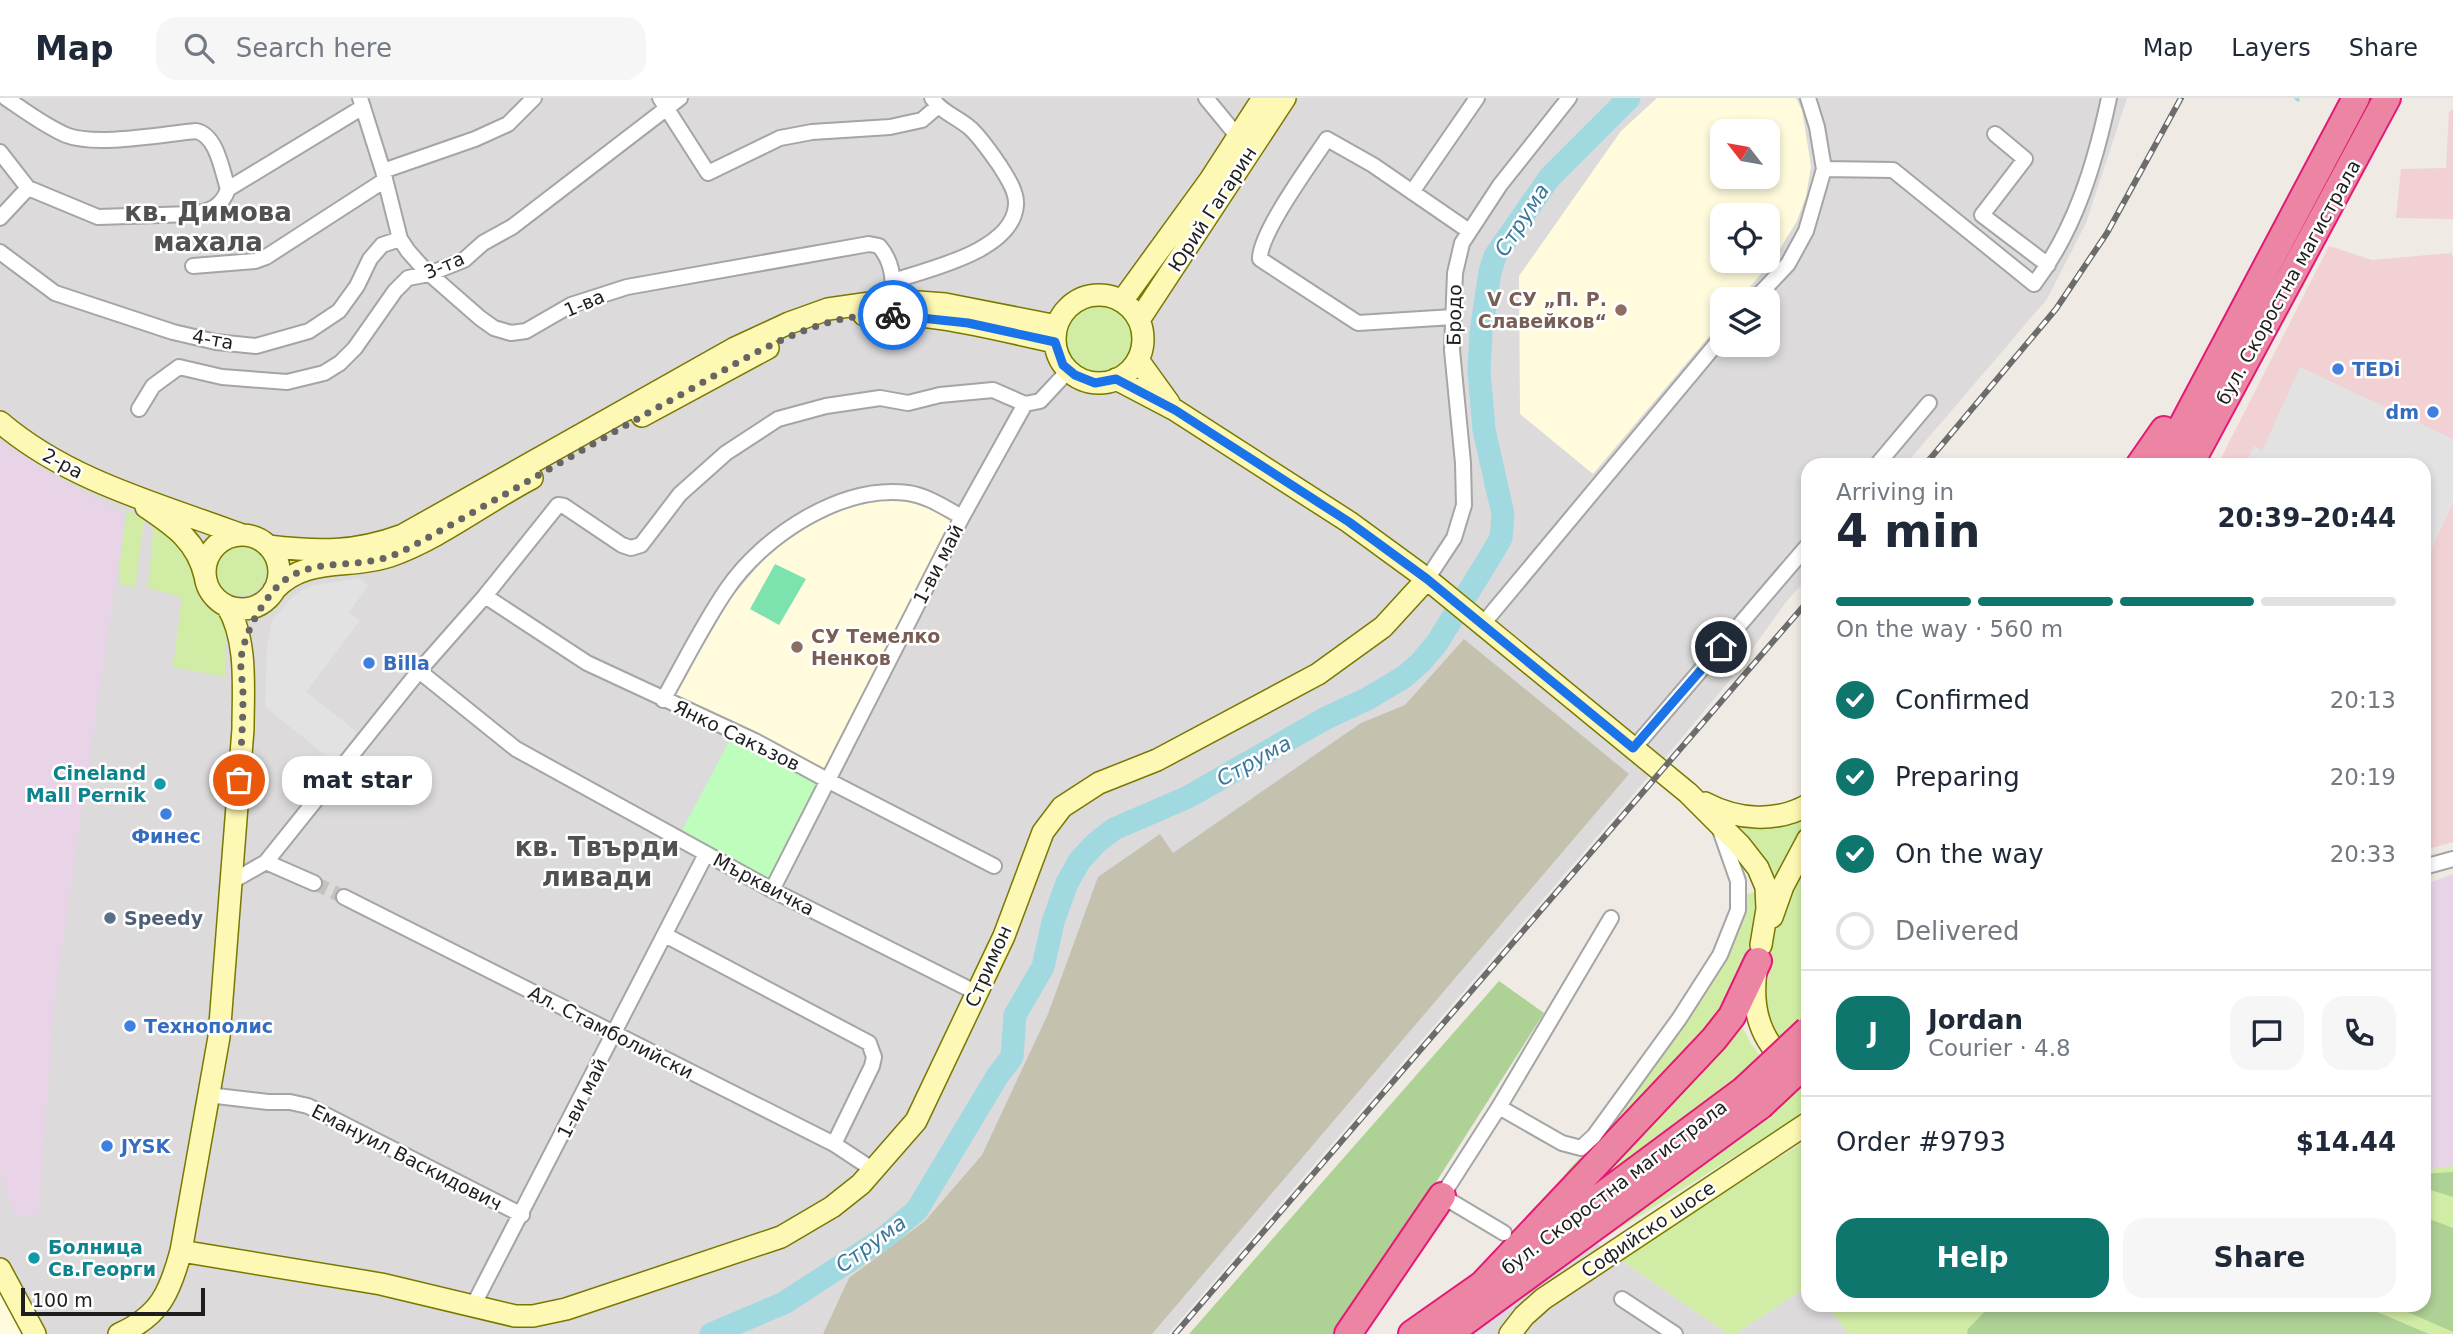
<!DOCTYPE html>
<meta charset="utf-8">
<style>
:root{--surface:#fff;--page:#f6f6f7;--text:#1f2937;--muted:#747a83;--line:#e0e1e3;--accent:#0f766e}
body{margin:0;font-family:"DejaVu Sans",sans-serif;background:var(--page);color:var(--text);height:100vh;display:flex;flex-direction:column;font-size:26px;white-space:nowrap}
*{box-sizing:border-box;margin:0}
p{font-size:23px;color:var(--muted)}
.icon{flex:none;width:38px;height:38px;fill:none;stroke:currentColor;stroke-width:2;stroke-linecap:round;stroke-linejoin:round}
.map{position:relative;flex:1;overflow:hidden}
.sheet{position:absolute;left:1801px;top:360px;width:630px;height:854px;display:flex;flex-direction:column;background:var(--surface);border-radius:21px;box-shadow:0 4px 10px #0003}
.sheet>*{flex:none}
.needle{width:46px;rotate:301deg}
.tools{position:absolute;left:1710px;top:21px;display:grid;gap:14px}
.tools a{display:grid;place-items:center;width:70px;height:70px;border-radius:14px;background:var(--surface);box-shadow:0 4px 10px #0003;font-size:35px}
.scale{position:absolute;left:21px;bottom:18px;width:184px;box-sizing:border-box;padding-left:7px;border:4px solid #1e1e1e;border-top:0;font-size:19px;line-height:24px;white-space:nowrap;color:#1e1e1e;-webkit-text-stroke:5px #fff;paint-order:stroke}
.pin{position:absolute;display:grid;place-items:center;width:60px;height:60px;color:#fff;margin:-30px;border:4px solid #fff;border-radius:50%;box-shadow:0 2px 7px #0007}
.courier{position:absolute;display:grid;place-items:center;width:70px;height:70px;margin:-35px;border:5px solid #1a73e8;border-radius:50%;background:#fff;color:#222;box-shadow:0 2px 9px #0007}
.bubble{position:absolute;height:49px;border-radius:21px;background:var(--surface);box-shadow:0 4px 10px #0003;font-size:23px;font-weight:600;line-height:49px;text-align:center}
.headline em{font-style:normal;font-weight:600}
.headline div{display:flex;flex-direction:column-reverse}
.headline{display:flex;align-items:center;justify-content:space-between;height:119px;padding:0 35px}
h1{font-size:46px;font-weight:600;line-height:52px}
.bar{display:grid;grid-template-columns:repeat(4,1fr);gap:10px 7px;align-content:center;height:84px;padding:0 35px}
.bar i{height:9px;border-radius:5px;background:var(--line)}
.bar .selected{background:var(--accent)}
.bar p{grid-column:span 4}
.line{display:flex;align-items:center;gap:18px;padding:0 35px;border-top:2px solid var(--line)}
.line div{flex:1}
.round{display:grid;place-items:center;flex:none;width:74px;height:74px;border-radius:21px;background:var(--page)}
ol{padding:0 35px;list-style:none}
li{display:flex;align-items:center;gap:21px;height:77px}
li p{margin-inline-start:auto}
li .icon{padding:7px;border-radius:50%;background:var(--accent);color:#fff;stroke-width:4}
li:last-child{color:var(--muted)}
li i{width:38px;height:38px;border:4px solid var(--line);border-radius:50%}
.button{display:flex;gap:14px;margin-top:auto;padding:14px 35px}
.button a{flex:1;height:80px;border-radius:21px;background:var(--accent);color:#fff;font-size:28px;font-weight:600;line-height:80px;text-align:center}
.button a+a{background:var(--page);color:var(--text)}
header{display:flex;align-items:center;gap:42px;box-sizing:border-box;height:98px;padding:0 35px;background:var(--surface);border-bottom:2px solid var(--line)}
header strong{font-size:33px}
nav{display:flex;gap:38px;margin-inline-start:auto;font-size:24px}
.search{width:490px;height:63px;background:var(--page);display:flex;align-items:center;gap:18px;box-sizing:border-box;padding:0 24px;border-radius:21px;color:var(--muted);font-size:26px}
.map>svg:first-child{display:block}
.residential{fill:#dcdadb;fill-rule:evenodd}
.commercial{fill:#f1d1d3}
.industrial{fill:#e9d4e7}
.education{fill:#fffbdc;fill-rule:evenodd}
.construction{fill:#c4c2ae}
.grass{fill:#d1eda5}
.forest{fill:#aed195}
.park{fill:#bffdbd}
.pitch{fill:#7ce3af}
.parking{fill:#e2e2e2}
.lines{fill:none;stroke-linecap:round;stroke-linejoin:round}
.stream{stroke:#a0d9e0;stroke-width:3.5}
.river{stroke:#a0d9e0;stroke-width:23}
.street-tunnel{stroke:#c5c1bc;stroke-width:14;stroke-dasharray:14 7;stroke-linecap:butt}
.street-casing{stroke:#a5a5a5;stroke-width:18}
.secondary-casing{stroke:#797800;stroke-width:24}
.highway-casing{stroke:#e41976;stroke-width:30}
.street{stroke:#fff;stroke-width:14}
.secondary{stroke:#fdf8b3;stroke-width:21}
.highway{stroke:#ec85a4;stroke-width:26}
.rail-casing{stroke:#6c6c6c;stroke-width:6}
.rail{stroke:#fff;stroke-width:3.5;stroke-dasharray:10;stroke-linecap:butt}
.highway-bridge-casing{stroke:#e41976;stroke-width:30;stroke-linecap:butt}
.highway-bridge{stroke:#ec85a4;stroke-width:26}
.done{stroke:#676563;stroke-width:7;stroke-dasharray:0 12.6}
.route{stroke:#1a73e8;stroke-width:9}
.education-dot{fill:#8d6e63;stroke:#fff;stroke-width:2.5}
.shop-dot{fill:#3f7fe0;stroke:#fff;stroke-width:2.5}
.culture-dot{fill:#0f9aa8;stroke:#fff;stroke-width:2.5}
.service-dot{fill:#5c6f8a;stroke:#fff;stroke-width:2.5}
.labels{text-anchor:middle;stroke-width:5;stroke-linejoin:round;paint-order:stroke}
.street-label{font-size:19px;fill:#1e1e1e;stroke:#fff}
.education-label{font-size:19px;font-weight:bold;fill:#785e54;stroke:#fff;text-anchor:end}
.shop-label{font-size:19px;font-weight:bold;fill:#366cbe;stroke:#fff;text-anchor:start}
.culture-label{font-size:19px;font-weight:bold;fill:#0d838f;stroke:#fff;text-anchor:end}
.service-label{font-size:19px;font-weight:bold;fill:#4e5e75;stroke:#fff;text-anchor:start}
.water-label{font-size:21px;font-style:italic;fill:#3c779b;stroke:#fff}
.district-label{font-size:26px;font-weight:bold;fill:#515151;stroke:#fff}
</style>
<header>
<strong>Map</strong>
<div class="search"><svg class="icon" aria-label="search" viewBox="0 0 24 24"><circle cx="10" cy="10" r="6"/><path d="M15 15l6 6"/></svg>Search here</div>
<nav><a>Map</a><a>Layers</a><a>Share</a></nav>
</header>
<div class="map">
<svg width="2453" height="1236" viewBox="0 0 2453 1236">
<rect width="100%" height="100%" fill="#efeae3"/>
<path class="residential" d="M0,0h2127l-41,125 -39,76 -142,166 -97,1v111l-22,25 -56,78 -61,73 -501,581h-1168zM1722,33h46v46h-46zM1722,117h46v46h-46zM1722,201h46v46h-46z
M1588,1139l140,97h-274z
M1808,1188v20h19l22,28h-114z"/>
<path class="commercial" d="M2453,11v110l-57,-1 5,-49 45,-1 3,-56z
M2329,148l43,14 79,-7 2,3v586l-29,8v-384h-207z"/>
<path class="industrial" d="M0,343l66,43 59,31 -70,481 -17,221 -24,-3 -14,-41z
M2453,776v292l-29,4v-285z"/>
<path class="education" d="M1657,0h139l6,12 9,56 -5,30 -9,25 -22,36 -35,42h-18v22l-129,153 -73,-60 -1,-138 102,-145zM1768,33v46h-46v-46zM1722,117h46v46h-46z
M911,400l46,21 -131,256 -152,-79 57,-98 37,-44 50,-35 29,-12 31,-7z
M0,1190l23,45v1h-23z"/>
<path class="construction" d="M1464,541l165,135 -477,560h-329l26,-56 76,-57 57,-66 66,-141 50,-137 62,-43 13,19 188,-130 44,-18z"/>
<path class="grass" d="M1064 242a35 35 0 1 1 70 0a35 35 0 1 1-70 0Z
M127,412l17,10 -9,67 -14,-2 -2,-16z
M154,425l29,21 22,54 22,20 -2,59 -52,-10 9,-70 -34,-9z
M215 472a26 26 0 1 1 52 0a26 26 0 1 1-52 0Z
M1733,723l52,4 22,-4 -22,39 -11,28 -44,-61z
M1808,760v160l-26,25c-6,-9 -13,-18 -16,-29 -12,-52 18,-111 42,-156z
M1755,794c15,23 -16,89 -26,113l-174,186 15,-24 20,-19 108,-149 46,-104z
M1740,924l11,22 13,16 -215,165z
M1798,988l7,10 -6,20 -257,161c87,-61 179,-118 256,-191z
M1808,1041v147l-73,48h-7l-108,-75z
M2453,1068v168h-604l-22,-28h597v-136z"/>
<path class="forest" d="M1499,883l45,32 -205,321h-150z
M2453,1074v25l-29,-9v-14z
M2424,1119l29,11v104l-59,-26h30z
M1990,1208h373l66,28h-462l1,-5z"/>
<path class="park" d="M731,640l89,47 -52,96 -88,-47z"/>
<path class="pitch" d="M775,466l31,15 -27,46 -29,-16z"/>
<path class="parking" d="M2300,269l153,72v64l-29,62v-99l-179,-1 9,-20 8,6z
M359,480l9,8 -19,26 11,9 -54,71 51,40 -23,30 -69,-55 2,-61 4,-24 22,-26 17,-10z"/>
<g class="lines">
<path class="stream" d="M2296,0l2,2"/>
<path class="river" d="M711,1236l73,-31 100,-65 33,-28 81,-135 14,-18 3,-42 28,-48 10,-45 14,-39 13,-23 16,-17 18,-14 74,-32 138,-79 41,-19 37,-22 17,-15 16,-19 56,-91 8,-14 2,-24 -19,-84 -5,-59 2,-39 9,-60 5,-16 55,-79 79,-79"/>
<path class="street-tunnel" d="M314,785l30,14"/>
<g class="street-casing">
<path id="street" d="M6,0c19,13 39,28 60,37 30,12 97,-1 130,-4 21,4 26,40 32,58
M360,0l23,73 17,68 8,12 16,18 56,49 14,10 17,5 15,-2 45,-26 56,-18 242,-43 10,2c15,17 16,38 11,60
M660,0l48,75 72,-35 32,-6 78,-5 32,-7 15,-13
M1206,0l37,45
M1995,36l30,25 -43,56 66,50
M0,54l28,36 70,29 94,-3c18,-3 30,-7 36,-25l135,-82
M1824,71l69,1 141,114c41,-54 61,-120 75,-186
M383,73l92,-32 33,-15 26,-26
M1412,94l65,-94
M0,120l28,-30
M0,154l55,41 118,39 43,10 40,4 53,-15 30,-20 18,-25 13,-27 12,-14 18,-6
M193,168l62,-5 11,-4 119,-77
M893,183c36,-12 120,-30 123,-76 1,-13 -9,-28 -16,-39 -9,-13 -19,-28 -30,-38 -13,-11 -29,-16 -38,-30
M1755,201l33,-35 18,-33 18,-62 -7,-42 -9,-29
M1453,219l-95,6 -98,-64c-1,-25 51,-96 67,-120l46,26 96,66
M139,311l14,-23 26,-19 43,10 65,5 37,-9 16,-10 15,-15 40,-57 13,-13 21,-4 35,-14 19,-17 29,-16 168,-129
M1876,368l53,-63
M1427,481l27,-41 10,-33 -1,-42 -11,-113 3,-77 7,-30 38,-58 69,-87
M485,498l102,67 168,78 74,40 165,85
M1482,527l240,-288
M419,573l97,78 256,141 205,103
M663,602c21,-37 40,-76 64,-111 36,-53 115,-105 181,-96 20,3 37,15 54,24
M1634,650l174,-203
M266,764l48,21
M2424,769l29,-8
M231,784l35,-20 153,-191 66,-75 73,-91 6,1 58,39 9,3 10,-3 39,-51 46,-41 52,-34 48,-13 54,-8 28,5 32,-8 53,-5 32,14
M772,792l190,-373 63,-113 15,-3 28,-30
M344,799l490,247 41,27
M665,837l204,108 5,14 -2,9 -38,78
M208,997l60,7h22l18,4 214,109
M1499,1009l63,36 19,5 13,-12 85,-117 41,-64 18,-45v-29l-19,-54
M1504,1135l-62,-37 57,-89 112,-189
M1622,1201l53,35
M474,1206l232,-450"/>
</g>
<g class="secondary-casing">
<path id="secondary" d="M1055 241a44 44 0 1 1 88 0a44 44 0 1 1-88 0Z
M1122,203l88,-121 53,-82
M864,217c64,-5 129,14 191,27
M1139,222l146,-222
M1138,262l31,43
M1116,281l59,31 174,112 78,57 261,214 52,52 18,23 8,19 1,22 -6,36
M642,318l126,-68
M0,324c69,59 159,82 242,113
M146,409c28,19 51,34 59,69
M205 474a37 37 0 1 1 74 0a37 37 0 1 1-74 0Z
M268,448c50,6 86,7 135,-11l332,-187 54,-25 39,-14 63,-9 54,4 112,22
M274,492c33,-35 76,-20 116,-34 49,-17 96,-54 142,-78
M1705,705c32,17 71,20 103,2
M1772,819l11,-31 25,-47
M1756,873c-5,37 4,72 36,95
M181,1153l200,33 134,32h18l33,-7 215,-72 51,-30 29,-23 55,-63 88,-185 39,-104 19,-25 37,-24 58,-23 161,-86 65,-47 44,-48
M0,1171l35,65
M119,1236c41,-18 51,-42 62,-83l38,-214 24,-308c0,-39 5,-89 -16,-123
M1510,1236l14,-18 19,-17 265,-176"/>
</g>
<g class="highway-casing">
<path id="highway" d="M2139,368l25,-36
M2161,368l195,-368
M2189,368l198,-368
M1541,1143l203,-151
M1481,1188l233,-247 18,-23 26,-55
M1348,1236l94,-138
M1412,1236l84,-59
M1448,1236l312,-228"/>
</g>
<use href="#street" class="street"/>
<use href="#secondary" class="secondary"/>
<use href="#highway" class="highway"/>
<g class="rail-casing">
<path id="rail" d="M1924,368l132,-157 51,-76 74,-135
M1175,1236l633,-733"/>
</g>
<use href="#rail" class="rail"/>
<g class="highway-bridge-casing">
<path id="highway-bridge" d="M1744,992l64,-60
M1760,1008l48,-45"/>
</g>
<use href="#highway-bridge" class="highway-bridge"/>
</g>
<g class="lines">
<path class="done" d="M239,682c2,-28 4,-56 4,-85 0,-12 -3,-25 -2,-37 4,-25 18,-51 35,-70 27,-30 70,-20 105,-29 13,-3 26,-10 39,-17 85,-47 168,-96 253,-143 67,-36 140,-89 220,-84"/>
<path class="route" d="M893,217l75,8 87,19 8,23 12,10 20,8 21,-4 59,31 174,112 78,57 206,169 88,-101"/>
</g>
<g class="education-dot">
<circle cx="1621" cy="212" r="7"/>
<circle cx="797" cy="549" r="7"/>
</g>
<g class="shop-dot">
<circle cx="2338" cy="271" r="7"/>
<circle cx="2433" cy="314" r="7"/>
<circle cx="369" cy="565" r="7"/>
<circle cx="166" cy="716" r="7"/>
<circle cx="130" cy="928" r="7"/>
<circle cx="107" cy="1048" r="7"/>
</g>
<g class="culture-dot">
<circle cx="160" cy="686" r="7"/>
<circle cx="34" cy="1160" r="7"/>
</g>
<circle class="service-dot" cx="110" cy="820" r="7"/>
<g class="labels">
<g class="street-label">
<text transform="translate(1212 111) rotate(-57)" y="7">Юрий Гагарин</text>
<text transform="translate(444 167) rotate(-23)" y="7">3-та</text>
<text transform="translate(2288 184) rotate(-61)" y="7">бул. Скоростна магистрала</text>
<text transform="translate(584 205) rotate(-23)" y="7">1-ва</text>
<text transform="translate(1454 217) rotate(-89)" y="7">Бродо</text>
<text transform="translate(213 241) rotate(10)" y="7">4-та</text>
<text transform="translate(63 365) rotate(28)" y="7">2-ра</text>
<text transform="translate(938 466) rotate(-63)" y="7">1-ви май</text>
<text transform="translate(737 637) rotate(26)" y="7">Янко Сакъзов</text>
<text transform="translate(764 786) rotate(28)" y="7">Мърквичка</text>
<text transform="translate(988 868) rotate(-66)" y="7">Стримон</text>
<text transform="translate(611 934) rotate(27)" y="7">Ал. Стамболийски</text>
<text transform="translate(582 1000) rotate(-63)" y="7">1-ви май</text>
<text transform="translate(407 1059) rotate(27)" y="7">Емануил Васкидович</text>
<text transform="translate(1614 1089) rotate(-37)" y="7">бул. Скоростна магистрала</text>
<text transform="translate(1648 1131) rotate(-34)" y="7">Софийско шосе</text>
</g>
<g class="education-label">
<text x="1607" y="208">V СУ „П. Р.<tspan x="1607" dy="22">Славейков“</tspan></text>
<text x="811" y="545" text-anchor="start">СУ Темелко<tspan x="811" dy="22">Ненков</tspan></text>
</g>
<g class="shop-label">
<text x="2352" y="278">TEDi</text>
<text x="2419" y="321" text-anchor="end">dm</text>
<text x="383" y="572">Billa</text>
<text x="166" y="745" text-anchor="middle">Финес</text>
<text x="144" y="935">Технополис</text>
<text x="121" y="1055">JYSK</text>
</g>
<g class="culture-label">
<text x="146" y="682">Cineland<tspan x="146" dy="22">Mall Pernik</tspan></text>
<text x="48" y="1156" text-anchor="start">Болница<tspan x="48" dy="22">Св.Георги</tspan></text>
</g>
<g class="service-label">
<text x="124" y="827">Speedy</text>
</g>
<g class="water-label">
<text transform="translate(1522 122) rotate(-57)" y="7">Струма</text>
<text transform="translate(1254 663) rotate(-29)" y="7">Струма</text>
<text transform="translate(871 1146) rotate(-36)" y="7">Струма</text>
</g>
<g class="district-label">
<text x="208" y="123">кв. Димова<tspan x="208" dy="30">махала</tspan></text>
<text x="597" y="758">кв. Твърди<tspan x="597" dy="30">ливади</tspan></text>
</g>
</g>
</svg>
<div class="tools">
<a><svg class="needle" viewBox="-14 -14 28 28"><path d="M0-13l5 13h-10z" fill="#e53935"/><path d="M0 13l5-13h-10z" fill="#747a83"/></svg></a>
<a><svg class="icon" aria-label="locate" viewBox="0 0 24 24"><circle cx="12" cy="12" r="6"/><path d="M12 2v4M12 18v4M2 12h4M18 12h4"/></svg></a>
<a><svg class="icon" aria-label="layers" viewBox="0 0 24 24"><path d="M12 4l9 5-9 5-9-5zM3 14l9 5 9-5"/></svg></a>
</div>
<div class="scale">100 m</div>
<div class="pin" style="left:239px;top:682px;background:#ea580c"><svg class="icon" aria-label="bag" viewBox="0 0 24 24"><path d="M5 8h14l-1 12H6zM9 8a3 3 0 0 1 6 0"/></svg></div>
<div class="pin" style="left:1721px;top:549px;background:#1f2937"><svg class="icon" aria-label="home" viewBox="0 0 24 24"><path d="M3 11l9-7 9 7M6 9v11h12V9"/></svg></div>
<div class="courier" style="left:893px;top:217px"><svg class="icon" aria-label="bike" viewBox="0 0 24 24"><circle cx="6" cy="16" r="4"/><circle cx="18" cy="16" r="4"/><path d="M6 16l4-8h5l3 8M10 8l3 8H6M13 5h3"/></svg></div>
<div class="bubble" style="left:282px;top:658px;width:150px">mat star</div>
<section class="sheet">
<div class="headline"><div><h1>4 min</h1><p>Arriving in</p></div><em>20:39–20:44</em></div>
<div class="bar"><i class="selected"></i><i class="selected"></i><i class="selected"></i><i></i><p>On the way · 560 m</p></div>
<ol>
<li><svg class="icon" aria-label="check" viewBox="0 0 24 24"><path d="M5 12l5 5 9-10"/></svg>Confirmed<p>20:13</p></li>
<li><svg class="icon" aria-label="check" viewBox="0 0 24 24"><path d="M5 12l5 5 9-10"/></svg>Preparing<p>20:19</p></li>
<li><svg class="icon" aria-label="check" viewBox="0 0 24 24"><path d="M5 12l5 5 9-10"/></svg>On the way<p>20:33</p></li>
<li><i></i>Delivered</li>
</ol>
<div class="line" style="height:126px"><b class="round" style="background:var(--accent);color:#fff">J</b><div><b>Jordan</b><p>Courier · 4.8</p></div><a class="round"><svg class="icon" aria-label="chat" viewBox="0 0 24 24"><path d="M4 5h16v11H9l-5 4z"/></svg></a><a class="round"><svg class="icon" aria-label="phone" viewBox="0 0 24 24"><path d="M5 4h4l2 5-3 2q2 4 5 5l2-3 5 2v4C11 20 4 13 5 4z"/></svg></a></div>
<div class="line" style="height:91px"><div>Order #9793</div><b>$14.44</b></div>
<div class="button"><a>Help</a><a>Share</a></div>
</section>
</div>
